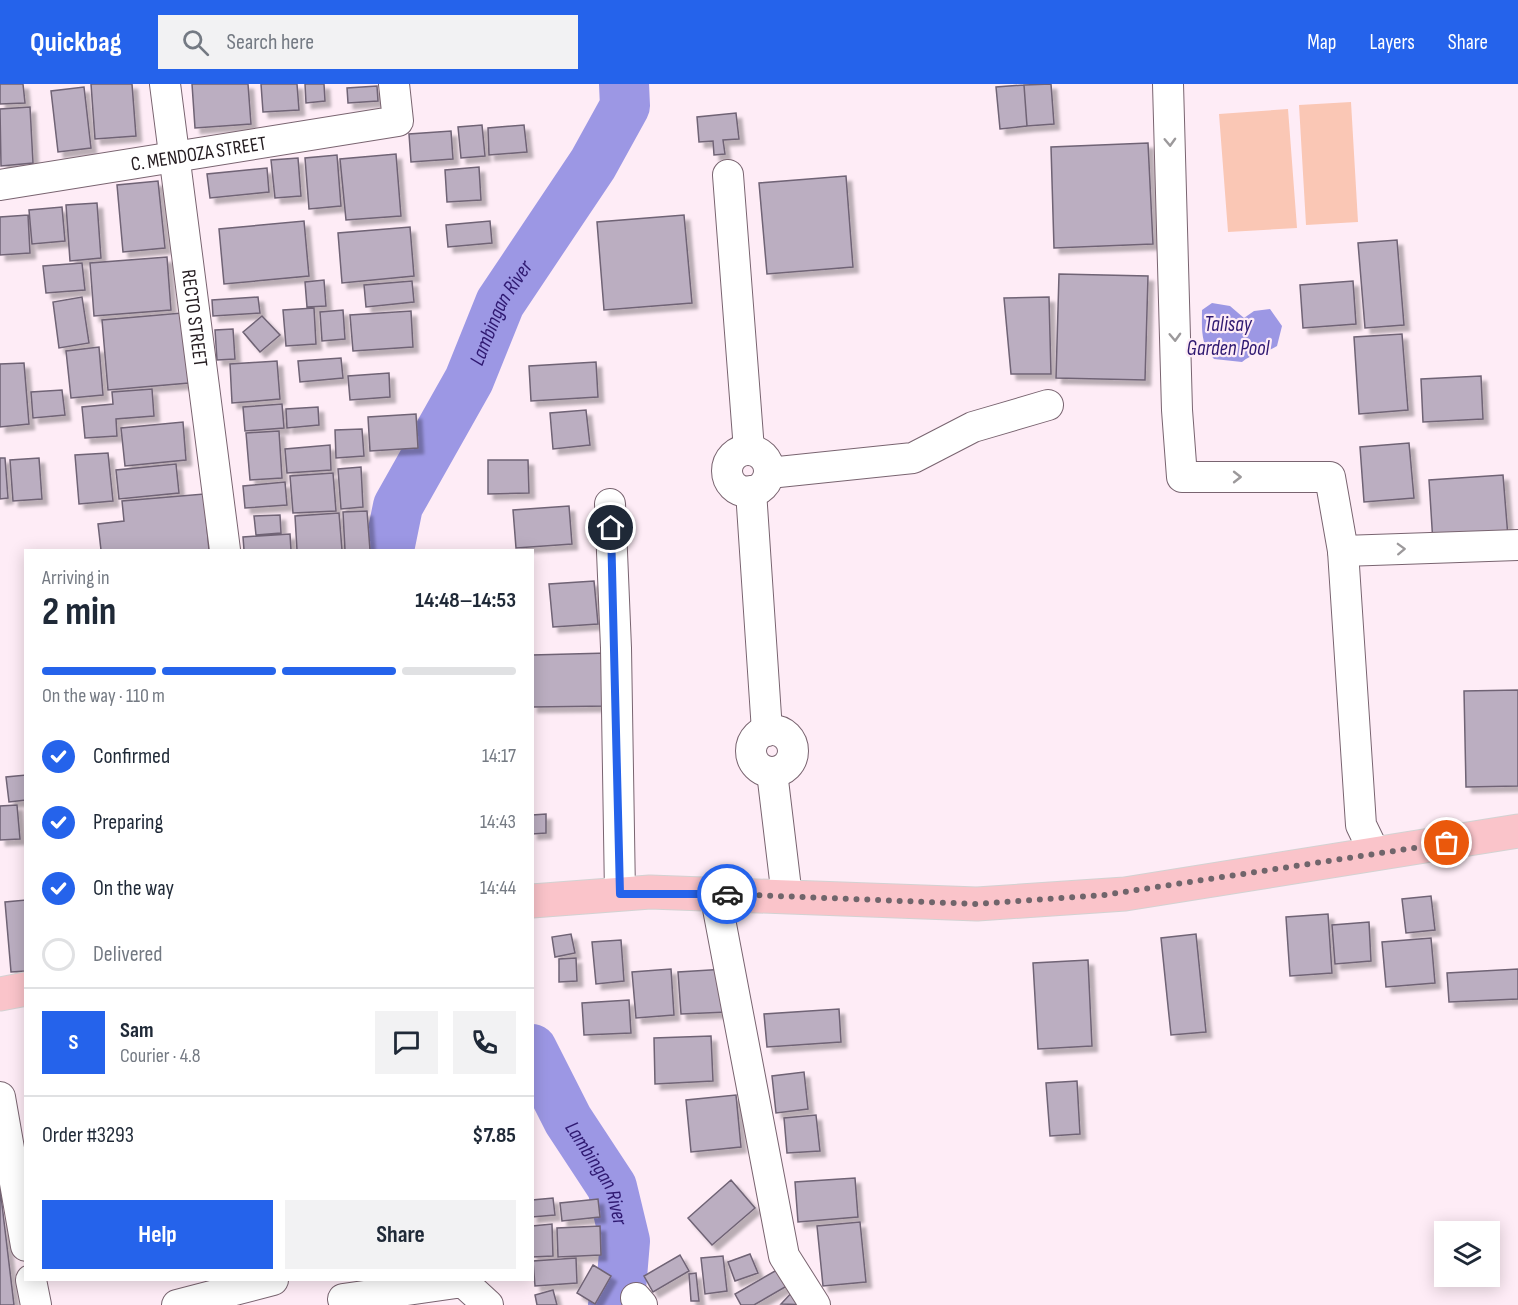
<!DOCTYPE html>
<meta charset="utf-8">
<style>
:root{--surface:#fff;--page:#f2f2f3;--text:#1f2937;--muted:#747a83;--line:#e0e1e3;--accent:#2563eb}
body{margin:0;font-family:"Sofia Sans Condensed",sans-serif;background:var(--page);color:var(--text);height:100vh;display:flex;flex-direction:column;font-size:22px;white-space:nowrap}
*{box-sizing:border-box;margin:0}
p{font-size:20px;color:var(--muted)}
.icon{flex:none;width:33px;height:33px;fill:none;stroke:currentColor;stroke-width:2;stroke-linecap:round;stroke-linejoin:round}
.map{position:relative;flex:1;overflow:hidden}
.sheet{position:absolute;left:24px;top:465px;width:510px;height:732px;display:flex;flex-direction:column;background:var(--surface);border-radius:0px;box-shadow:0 3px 15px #0003}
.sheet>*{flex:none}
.controls{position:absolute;left:1434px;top:1137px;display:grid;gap:12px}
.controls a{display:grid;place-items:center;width:66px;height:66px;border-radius:0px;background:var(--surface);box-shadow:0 3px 15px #0003;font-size:30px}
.pin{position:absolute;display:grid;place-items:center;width:51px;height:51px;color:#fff;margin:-26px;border:3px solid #fff;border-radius:50%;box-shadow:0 2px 6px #0007}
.courier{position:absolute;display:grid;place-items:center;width:60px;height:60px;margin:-30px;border:4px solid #2563eb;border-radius:50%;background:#fff;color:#222;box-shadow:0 2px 8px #0007}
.headline em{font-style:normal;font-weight:700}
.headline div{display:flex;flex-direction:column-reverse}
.headline{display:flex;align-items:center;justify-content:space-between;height:102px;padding:0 18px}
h1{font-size:39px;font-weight:700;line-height:45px}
.bar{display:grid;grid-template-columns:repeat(4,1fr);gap:9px 6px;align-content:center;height:72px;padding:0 18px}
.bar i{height:8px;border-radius:4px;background:var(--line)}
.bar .active{background:var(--accent)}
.bar p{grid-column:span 4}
.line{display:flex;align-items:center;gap:15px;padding:0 18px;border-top:2px solid var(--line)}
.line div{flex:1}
.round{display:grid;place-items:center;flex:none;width:63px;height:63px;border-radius:0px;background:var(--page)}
ol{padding:0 18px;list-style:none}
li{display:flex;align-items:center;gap:18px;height:66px}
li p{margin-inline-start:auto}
li .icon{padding:6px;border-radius:50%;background:var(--accent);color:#fff;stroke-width:4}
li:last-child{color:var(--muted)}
li i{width:33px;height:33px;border:3px solid var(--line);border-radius:50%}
.cta{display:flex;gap:12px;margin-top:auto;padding:12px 18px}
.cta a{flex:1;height:69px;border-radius:0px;background:var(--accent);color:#fff;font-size:24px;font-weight:700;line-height:69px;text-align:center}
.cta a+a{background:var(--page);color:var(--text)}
header{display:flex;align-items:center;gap:36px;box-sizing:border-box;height:84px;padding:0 30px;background:var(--accent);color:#fff}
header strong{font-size:28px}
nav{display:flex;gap:33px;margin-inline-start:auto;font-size:21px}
.search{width:420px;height:54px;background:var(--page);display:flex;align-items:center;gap:15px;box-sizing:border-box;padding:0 21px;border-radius:0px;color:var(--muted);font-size:22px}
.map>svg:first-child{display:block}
.green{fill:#fac7b5}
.water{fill:#9c97e4}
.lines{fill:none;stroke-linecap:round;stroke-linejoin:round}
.river{stroke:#9c97e4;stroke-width:50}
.building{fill:#bbaec1;stroke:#6f6375;stroke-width:1.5;filter:url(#shadow)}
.minor-casing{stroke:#796470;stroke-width:32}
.major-casing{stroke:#d3d2d2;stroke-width:35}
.minor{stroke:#fff;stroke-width:30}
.major{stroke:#fac4ca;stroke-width:33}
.oneway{stroke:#9c999b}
.done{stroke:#70656b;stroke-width:6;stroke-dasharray:0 10.8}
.route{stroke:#2563eb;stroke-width:8}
.labels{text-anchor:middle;stroke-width:4.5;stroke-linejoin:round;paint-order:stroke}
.street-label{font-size:20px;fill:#241c20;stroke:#feecf6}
.water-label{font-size:21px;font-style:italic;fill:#2f1971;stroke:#feecf6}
</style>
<header>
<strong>Quickbag</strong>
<div class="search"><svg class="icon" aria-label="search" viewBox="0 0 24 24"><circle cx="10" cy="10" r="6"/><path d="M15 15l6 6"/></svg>Search here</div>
<nav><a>Map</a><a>Layers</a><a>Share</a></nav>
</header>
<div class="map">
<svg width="1518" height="1221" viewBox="0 0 1518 1221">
<defs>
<filter id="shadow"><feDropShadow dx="5.5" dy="5.5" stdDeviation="1.5" flood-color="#0004"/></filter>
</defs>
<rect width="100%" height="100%" fill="#feecf6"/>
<path class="green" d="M1351,18l7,120 -52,3 -7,-120z
M1288,25l9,119 -69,4 -9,-118z"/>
<path class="water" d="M1212,219l18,3 14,12 10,-7 16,-2 12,17 -5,20c-12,8 -24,7 -35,16l-28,-3c-14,-15 -12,-30 -12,-49z"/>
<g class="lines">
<g class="river">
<path id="s1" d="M389,466l9,-44 71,-126 31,-77 93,-139 32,-58 -1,-22"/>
<path id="s2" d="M532,965l36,71 44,67 13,54 -4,48 -8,16"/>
</g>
</g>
<path class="building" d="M0,0h23l2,19 -25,1z
M91,0h41l4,52 -41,3z
M192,0h56l3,40 -56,4z
M261,0h36l2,26 -36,2z
M305,0h19l1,17 -19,2z
M1051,0l3,40 -27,2 -3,-41z
M1024,1l3,41 -27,3 -4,-42z
M377,2l1,15 -30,2 -1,-15z
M84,3l7,61 -33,4 -7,-61z
M30,23l3,56 -32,3 -1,-57z
M736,29l3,26 -16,1 2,14 -11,1 -1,-14 -14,1 -2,-25z
M482,41l3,31 -24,2 -3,-31z
M524,41l3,27 -38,3 -1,-27z
M451,47l2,28 -42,3 -2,-28z
M1148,59l5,101 -99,4 -3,-101z
M396,70l5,62 -55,4 -6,-61z
M337,71l4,51 -32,3 -4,-51z
M298,74l3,38 -26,2 -4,-38z
M479,83l2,33 -34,2 -2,-32z
M267,84l2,24 -59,6 -3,-24z
M846,92l7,91 -86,7 -8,-91z
M158,97l7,67 -42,4 -6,-67z
M97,119l4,55 -31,3 -4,-56z
M62,123l3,34 -33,3 -3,-34z
M28,131l2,38 -30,2v-38z
M684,131l8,88 -88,7 -7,-88z
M304,137l5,55 -85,8 -5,-55z
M490,137l2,22 -44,4 -2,-22z
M410,143l4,49 -72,7 -4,-50z
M1397,156l7,85 -39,3 -7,-85z
M167,173l4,53 -77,6 -4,-53z
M82,179l3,27 -39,3 -3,-27z
M1059,190l89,2 -3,104 -89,-2z
M324,196l2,26 -19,1 -2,-25z
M412,197l2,21 -48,5 -2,-22z
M1353,197l3,43 -53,4 -3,-43z
M82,213l7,46 -30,5 -6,-46z
M258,213l2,16 -47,3 -1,-16z
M1049,213l2,77h-40l-7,-76z
M314,224l2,36 -30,2 -3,-36z
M343,226l2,29 -23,2 -2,-29z
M411,227l2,36 -60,4 -3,-36z
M182,229l7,70 -81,7 -6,-70z
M262,232l18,19 -20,17 -17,-20z
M233,245l2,30 -18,1 -2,-30z
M1402,250l6,76 -49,4 -5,-77z
M99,263l4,48 -32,3 -5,-47z
M341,274l2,20 -43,4 -2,-21z
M277,277l3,38 -48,4 -2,-39z
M596,278l2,35 -67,4 -2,-35z
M24,279l5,61 -29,3v-63z
M389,289l1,24 -40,3 -2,-24z
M1481,292l2,43 -60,3 -2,-43z
M152,305l2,27 -38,3 1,17 -32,2 -3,-31 31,-3 -1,-12z
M62,306l3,25 -32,3 -2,-26z
M282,320l2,24 -39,3 -2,-24z
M318,323l1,18 -32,3 -1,-19z
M586,326l4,35 -37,4 -3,-36z
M416,330l2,34 -48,3 -2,-34z
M183,338l3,38 -61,6 -4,-38z
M362,345l2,27 -28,2 -1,-28z
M279,347l3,47 -32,2 -4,-47z
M1409,359l5,55 -50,4 -4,-55z
M330,361l1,25 -44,3 -2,-24z
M108,369l5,48 -34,3 -4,-49z
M0,374h5l3,40 -8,1z
M39,374l3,41 -29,2 -3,-41z
M488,376h40l1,33 -41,1z
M176,380l3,29 -60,6 -3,-29z
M361,383l2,40 -22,2 -3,-40z
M333,389l3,38 -43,2 -3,-37z
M1503,391l5,62 -75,6 -4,-63z
M285,398l2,23 -42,3 -2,-22z
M204,410l5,56h-108l-3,-26 26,-3 -2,-20z
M569,422l3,38 -56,4 -3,-38z
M367,427l3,39h-25l-2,-38z
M339,429l3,37h-45l-2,-34z
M280,431l1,18 -25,2 -2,-19z
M290,450l1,16h-47l-1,-13z
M594,497l4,43 -45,3 -4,-43z
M608,569l1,53 -77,1v-52z
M1518,606v96l-52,1 -2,-96z
M26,691v25l-17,2 -3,-25z
M17,721l3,34 -20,1v-34z
M546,730v19l-14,1v-19z
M1431,812l4,34 -29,3 -4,-34z
M26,816v71l-15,1 -6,-70z
M1328,830l4,59 -42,3 -4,-59z
M1369,838l2,39 -36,3 -3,-39z
M571,850l4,19 -20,4 -3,-20z
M1196,850l10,98 -35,3 -10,-97z
M1431,854l4,45 -49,4 -4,-45z
M621,856l3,41 -28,3 -4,-42z
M576,874l1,23 -18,1v-23z
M1088,876l4,86 -54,3 -5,-86z
M671,885l3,46 -38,3 -4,-46z
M726,885l2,43 -47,2 -3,-42z
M1518,885v30l-69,3 -2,-29z
M629,916l2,33 -47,2 -2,-32z
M839,925l2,33 -74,5 -3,-33z
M711,952l2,45 -58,3 -1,-46z
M804,988l4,37 -32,4 -4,-37z
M1077,997l3,53 -30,2 -4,-53z
M736,1011l5,52 -50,5 -5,-52z
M816,1031l4,36 -33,2 -3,-35z
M855,1094l3,39 -60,5 -3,-40z
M731,1096l24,28 -43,37 -24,-27z
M0,1104l14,117h-14z
M553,1114l2,17 -23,2v-17z
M598,1115l2,18 -38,4 -2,-18z
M860,1138l6,60 -43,4 -6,-60z
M552,1140l1,32 -21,1v-31z
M600,1142l1,29 -43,2 -1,-29z
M750,1170l8,19 -23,8 -7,-19z
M680,1171l9,16 -36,21 -9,-16z
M723,1172l4,35 -22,3 -4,-36z
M576,1174l1,25 -42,3 -2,-25z
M593,1181l18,11 -16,28 -18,-11z
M782,1183l10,16 -38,22h-13l-6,-11z
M696,1189l3,28h-8l-2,-27z
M795,1205l17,16 -31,-1z
M553,1206l4,15h-20l-2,-10z"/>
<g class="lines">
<g class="minor-casing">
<g id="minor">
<path id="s3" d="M165,0l60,466"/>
<path d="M1168,0l9,326 5,67h148l13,74 18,274 14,29"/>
<path d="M728,91l21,275"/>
<path id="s4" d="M0,101l398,-64 -4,-37"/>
<circle cx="748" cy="387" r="21"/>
<path d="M769,389l144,-15 60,-31 75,-22"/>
<path d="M751,407l16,240"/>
<path d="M610,420l6,144 4,246"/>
<path d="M1343,467l175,-6"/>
<circle cx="772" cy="667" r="21"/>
<path d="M772,688l15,125"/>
<path d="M715,809l69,363 31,49"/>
<path d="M0,1013l26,149"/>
<path d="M31,1196l5,25"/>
<path d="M636,1214l6,7"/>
<path d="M343,1215l120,-17 25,23"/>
<path d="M177,1221l96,-25"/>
</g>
</g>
<g class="major-casing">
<path id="major" d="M532,817l118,-9 327,12 148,-10 393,-63
M0,910l26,-5"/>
</g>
<use href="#minor" class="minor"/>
<use href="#major" class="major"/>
</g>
<defs><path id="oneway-chevron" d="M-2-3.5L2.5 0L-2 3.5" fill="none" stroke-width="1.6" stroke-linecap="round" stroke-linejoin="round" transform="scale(1.5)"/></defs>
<g class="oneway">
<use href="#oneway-chevron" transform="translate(1170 58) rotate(88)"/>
<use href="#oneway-chevron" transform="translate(1175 253) rotate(88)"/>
<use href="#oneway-chevron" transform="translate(1237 393)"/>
<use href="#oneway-chevron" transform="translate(1401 465) rotate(-2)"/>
</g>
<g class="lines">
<path class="done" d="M727,810l250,10 127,-9 343,-52"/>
<path class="route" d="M611,444l9,366h107"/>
</g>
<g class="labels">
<g class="street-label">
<text dy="7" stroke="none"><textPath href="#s4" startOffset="201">C. MENDOZA STREET</textPath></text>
<text dy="7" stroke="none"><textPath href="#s3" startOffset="236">RECTO STREET</textPath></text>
</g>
<g class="water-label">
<text dy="7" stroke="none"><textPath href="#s1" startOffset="264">Lambingan River</textPath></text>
<text x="1228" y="247">Talisay<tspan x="1228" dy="24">Garden Pool</tspan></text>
<text dy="7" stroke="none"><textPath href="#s2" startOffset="141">Lambingan River</textPath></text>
</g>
</g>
</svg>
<div class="controls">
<a><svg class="icon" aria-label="layers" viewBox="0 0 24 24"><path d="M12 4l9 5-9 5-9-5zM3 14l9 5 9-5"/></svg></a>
</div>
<div class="pin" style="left:1447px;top:759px;background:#ea580c"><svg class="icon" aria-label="bag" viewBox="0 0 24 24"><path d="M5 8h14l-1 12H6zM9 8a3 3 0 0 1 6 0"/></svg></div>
<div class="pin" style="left:611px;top:444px;background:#1f2937"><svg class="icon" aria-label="home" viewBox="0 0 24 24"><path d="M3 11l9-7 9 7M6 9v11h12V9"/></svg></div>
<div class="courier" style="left:727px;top:810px"><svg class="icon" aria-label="car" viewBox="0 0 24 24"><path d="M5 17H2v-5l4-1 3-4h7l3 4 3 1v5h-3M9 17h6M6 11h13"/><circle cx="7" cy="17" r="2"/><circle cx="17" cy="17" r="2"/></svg></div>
<section class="sheet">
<div class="headline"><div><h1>2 min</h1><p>Arriving in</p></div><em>14:48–14:53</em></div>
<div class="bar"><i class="active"></i><i class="active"></i><i class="active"></i><i></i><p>On the way · 110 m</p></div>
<ol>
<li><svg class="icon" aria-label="check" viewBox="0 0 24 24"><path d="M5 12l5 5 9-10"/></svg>Confirmed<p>14:17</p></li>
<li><svg class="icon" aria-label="check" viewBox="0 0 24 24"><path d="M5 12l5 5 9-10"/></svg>Preparing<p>14:43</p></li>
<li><svg class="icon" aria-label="check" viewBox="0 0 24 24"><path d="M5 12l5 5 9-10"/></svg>On the way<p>14:44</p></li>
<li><i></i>Delivered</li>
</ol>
<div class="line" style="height:108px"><b class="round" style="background:var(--accent);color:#fff">S</b><div><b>Sam</b><p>Courier · 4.8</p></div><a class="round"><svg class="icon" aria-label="chat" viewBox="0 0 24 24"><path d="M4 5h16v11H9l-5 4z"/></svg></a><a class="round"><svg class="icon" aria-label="phone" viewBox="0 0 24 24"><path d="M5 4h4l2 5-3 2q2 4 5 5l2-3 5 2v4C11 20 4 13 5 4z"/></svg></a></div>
<div class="line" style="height:78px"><div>Order #3293</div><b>$7.85</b></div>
<div class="cta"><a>Help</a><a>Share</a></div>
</section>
</div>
